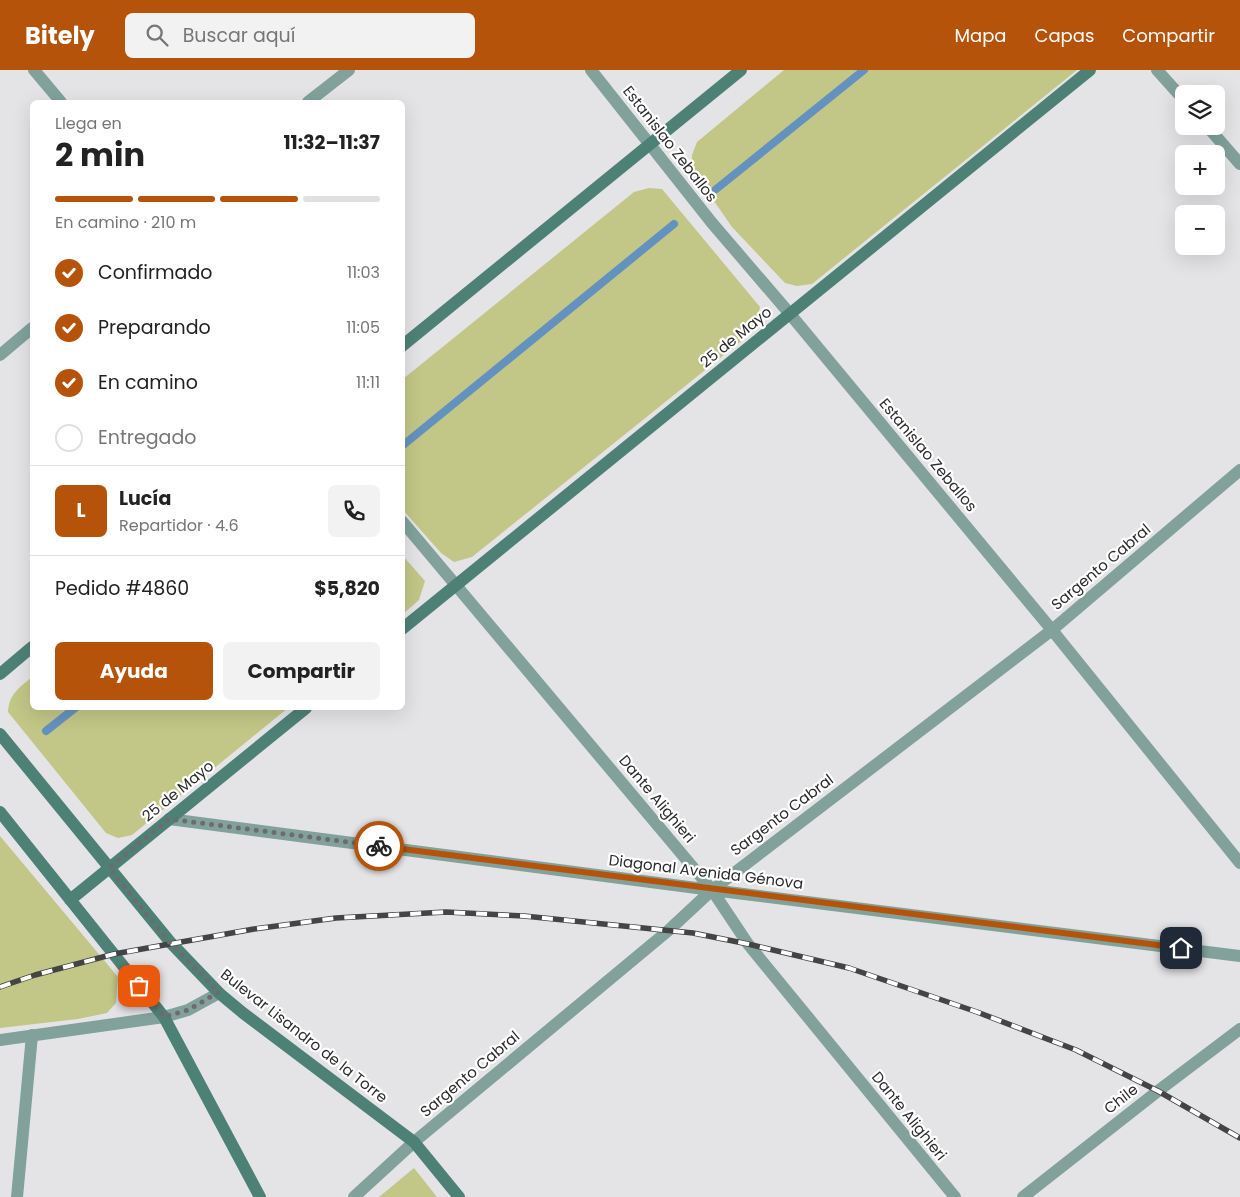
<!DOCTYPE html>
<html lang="es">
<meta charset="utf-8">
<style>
:root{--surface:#fff;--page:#f2f2f2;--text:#222;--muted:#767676;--line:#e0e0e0;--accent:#b45309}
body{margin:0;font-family:Poppins,sans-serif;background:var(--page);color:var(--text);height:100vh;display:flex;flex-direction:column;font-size:19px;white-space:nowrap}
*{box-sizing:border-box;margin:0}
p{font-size:16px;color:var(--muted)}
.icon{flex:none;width:28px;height:28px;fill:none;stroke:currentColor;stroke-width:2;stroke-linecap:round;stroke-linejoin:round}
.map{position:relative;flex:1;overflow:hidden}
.side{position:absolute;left:30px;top:30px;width:375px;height:610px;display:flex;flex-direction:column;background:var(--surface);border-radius:8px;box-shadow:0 5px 20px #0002}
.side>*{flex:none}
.buttons{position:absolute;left:1175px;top:15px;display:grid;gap:10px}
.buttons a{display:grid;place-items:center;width:50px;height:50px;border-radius:8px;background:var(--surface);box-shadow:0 5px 20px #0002;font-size:25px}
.pin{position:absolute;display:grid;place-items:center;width:42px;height:42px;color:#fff;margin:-21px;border-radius:10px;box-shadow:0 2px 8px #0006}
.courier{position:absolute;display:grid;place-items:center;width:50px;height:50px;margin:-25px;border:4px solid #b45309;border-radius:50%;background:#fff;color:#222;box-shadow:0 1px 6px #0007}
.headline em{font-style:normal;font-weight:700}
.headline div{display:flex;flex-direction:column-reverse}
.headline{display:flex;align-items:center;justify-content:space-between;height:85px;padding:0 25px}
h1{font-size:32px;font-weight:700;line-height:38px}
.bar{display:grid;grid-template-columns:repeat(4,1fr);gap:8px 5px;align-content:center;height:60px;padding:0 25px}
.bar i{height:6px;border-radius:4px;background:var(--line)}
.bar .on{background:var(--accent)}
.bar p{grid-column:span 4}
.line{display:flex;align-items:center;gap:12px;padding:0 25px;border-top:1px solid var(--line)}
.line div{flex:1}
.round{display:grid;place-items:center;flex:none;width:52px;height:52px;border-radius:8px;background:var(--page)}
ol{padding:0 25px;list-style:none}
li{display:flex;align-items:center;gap:15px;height:55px}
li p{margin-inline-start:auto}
li .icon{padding:5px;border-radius:50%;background:var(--accent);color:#fff;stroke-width:4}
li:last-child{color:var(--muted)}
li i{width:28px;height:28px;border:2px solid var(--line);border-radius:50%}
.action{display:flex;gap:10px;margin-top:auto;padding:10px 25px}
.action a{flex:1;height:58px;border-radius:8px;background:var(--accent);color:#fff;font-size:20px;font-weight:700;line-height:58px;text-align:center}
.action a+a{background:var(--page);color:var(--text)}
header{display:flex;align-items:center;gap:30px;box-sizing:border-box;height:70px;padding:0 25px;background:var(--accent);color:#fff}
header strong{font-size:24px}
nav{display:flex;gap:28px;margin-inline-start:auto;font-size:18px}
.search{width:350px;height:45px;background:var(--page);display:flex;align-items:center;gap:12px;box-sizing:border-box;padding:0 18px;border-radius:8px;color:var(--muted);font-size:19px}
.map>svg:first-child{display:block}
.green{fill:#c2c687}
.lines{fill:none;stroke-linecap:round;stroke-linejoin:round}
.stream{stroke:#6492bf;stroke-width:8}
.street{stroke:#81a19a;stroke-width:12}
.secondary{stroke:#4e8176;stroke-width:12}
.rail-casing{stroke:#444445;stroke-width:5.5}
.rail{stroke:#fff;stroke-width:4;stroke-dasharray:11;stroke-linecap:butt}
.done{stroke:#6c6c6e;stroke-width:5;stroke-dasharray:0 9}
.route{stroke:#b45309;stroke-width:6}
.labels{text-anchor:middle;stroke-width:4.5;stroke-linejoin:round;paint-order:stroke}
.street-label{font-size:15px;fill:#2c2c2d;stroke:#fff}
</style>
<header>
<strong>Bitely</strong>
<div class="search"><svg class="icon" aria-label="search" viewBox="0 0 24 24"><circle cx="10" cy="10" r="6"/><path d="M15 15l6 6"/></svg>Buscar aquí</div>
<nav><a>Mapa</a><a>Capas</a><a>Compartir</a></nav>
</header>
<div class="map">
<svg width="1240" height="1127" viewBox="0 0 1240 1127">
<rect width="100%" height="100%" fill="#e4e4e7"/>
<path class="green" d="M784,0h293l-265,214 -15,2 -12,-3 -53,-56 -41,-59 1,-13 5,-13z
M649,118l13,1 98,118 -5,23 -283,227 -18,5 -13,-9 -38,-43v-131l231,-187z
M403,486l22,25 -6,19 -16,14z
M32,607v31h256l-156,127 -14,3 -12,-5 -98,-121c1,-18 11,-24 24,-35z
M0,766l118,141 -2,26 -9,10 -29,6 -78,9z
M414,1098l23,29h-58z"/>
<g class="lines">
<path class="stream" d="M715,120l149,-120
M402,376l272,-222
M46,661l29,-23"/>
<path class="street" d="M34,0l27,32
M591,0l121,153 78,91 262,316 188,233
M1157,0l27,30
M308,32l41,-32
M1207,56l33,38
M0,285l32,-27
M402,451l310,369 36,54 207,253
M169,749l543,71 528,66
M0,970l164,-23 24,-7 31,-17
M17,1127l15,-162
M354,1127l60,-55 255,-212 43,-40 340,-260 188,-160
M1023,1127l135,-106 82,-62"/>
<path class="secondary" d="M402,276l339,-276
M402,559l688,-559
M0,604l32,-27
M0,664l171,209 48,50 24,20 171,129 45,55
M0,742l164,205 96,180
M70,830l236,-192"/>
<g class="rail-casing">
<path id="rail" d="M0,917l35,-12 79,-21 140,-25 82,-11 110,-6 78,4 169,17 55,11 101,24 128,44 99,38 82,41 82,47"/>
</g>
<use href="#rail" class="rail"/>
</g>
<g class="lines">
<path class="done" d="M139,916l25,31 24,-7 31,-18 -48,-48 -62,-76 60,-49 210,27"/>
<path class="route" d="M379,776l802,102"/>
</g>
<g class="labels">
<g class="street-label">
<text transform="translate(670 74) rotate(52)" y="5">Estanislao Zeballos</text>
<text transform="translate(736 267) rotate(-39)" y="5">25 de Mayo</text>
<text transform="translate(928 385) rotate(50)" y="5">Estanislao Zeballos</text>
<text transform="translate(1101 497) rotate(-40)" y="5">Sargento Cabral</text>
<text transform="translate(178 721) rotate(-39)" y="5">25 de Mayo</text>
<text transform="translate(657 729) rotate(50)" y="5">Dante Alighieri</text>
<text transform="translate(782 745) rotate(-37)" y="5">Sargento Cabral</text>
<text transform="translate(706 802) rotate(7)" y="5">Diagonal Avenida Génova</text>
<text transform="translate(304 966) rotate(38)" y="5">Bulevar Lisandro de la Torre</text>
<text transform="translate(470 1004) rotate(-40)" y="5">Sargento Cabral</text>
<text transform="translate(1121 1029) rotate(-38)" y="5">Chile</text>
<text transform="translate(909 1046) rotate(51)" y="5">Dante Alighieri</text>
</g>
</g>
</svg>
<div class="buttons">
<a><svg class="icon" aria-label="layers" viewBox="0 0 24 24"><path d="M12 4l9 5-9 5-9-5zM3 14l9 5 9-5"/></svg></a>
<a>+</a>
<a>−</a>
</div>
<div class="pin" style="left:139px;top:916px;background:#ea580c"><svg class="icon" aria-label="bag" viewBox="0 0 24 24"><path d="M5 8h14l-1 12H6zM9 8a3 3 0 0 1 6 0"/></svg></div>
<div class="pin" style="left:1181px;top:878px;background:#1f2937"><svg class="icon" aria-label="home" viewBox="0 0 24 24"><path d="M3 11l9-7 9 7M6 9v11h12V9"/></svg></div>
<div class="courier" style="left:379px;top:776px"><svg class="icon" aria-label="bike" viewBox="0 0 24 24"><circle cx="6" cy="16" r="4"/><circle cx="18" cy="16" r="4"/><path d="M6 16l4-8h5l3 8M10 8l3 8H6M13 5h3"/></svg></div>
<section class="side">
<div class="headline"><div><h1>2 min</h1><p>Llega en</p></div><em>11:32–11:37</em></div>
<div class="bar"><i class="on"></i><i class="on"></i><i class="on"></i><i></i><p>En camino · 210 m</p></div>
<ol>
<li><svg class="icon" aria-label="check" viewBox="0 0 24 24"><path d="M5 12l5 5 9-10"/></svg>Confirmado<p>11:03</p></li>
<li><svg class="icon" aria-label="check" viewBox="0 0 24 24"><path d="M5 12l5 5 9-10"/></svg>Preparando<p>11:05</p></li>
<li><svg class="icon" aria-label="check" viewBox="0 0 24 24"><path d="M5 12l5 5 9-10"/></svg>En camino<p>11:11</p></li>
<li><i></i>Entregado</li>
</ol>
<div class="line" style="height:90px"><b class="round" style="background:var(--accent);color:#fff">L</b><div><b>Lucía</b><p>Repartidor · 4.6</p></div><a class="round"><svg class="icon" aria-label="phone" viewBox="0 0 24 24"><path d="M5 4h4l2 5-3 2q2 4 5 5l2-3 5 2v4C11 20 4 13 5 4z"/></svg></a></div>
<div class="line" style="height:65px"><div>Pedido #4860</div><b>$5,820</b></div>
<div class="action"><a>Ayuda</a><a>Compartir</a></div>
</section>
</div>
